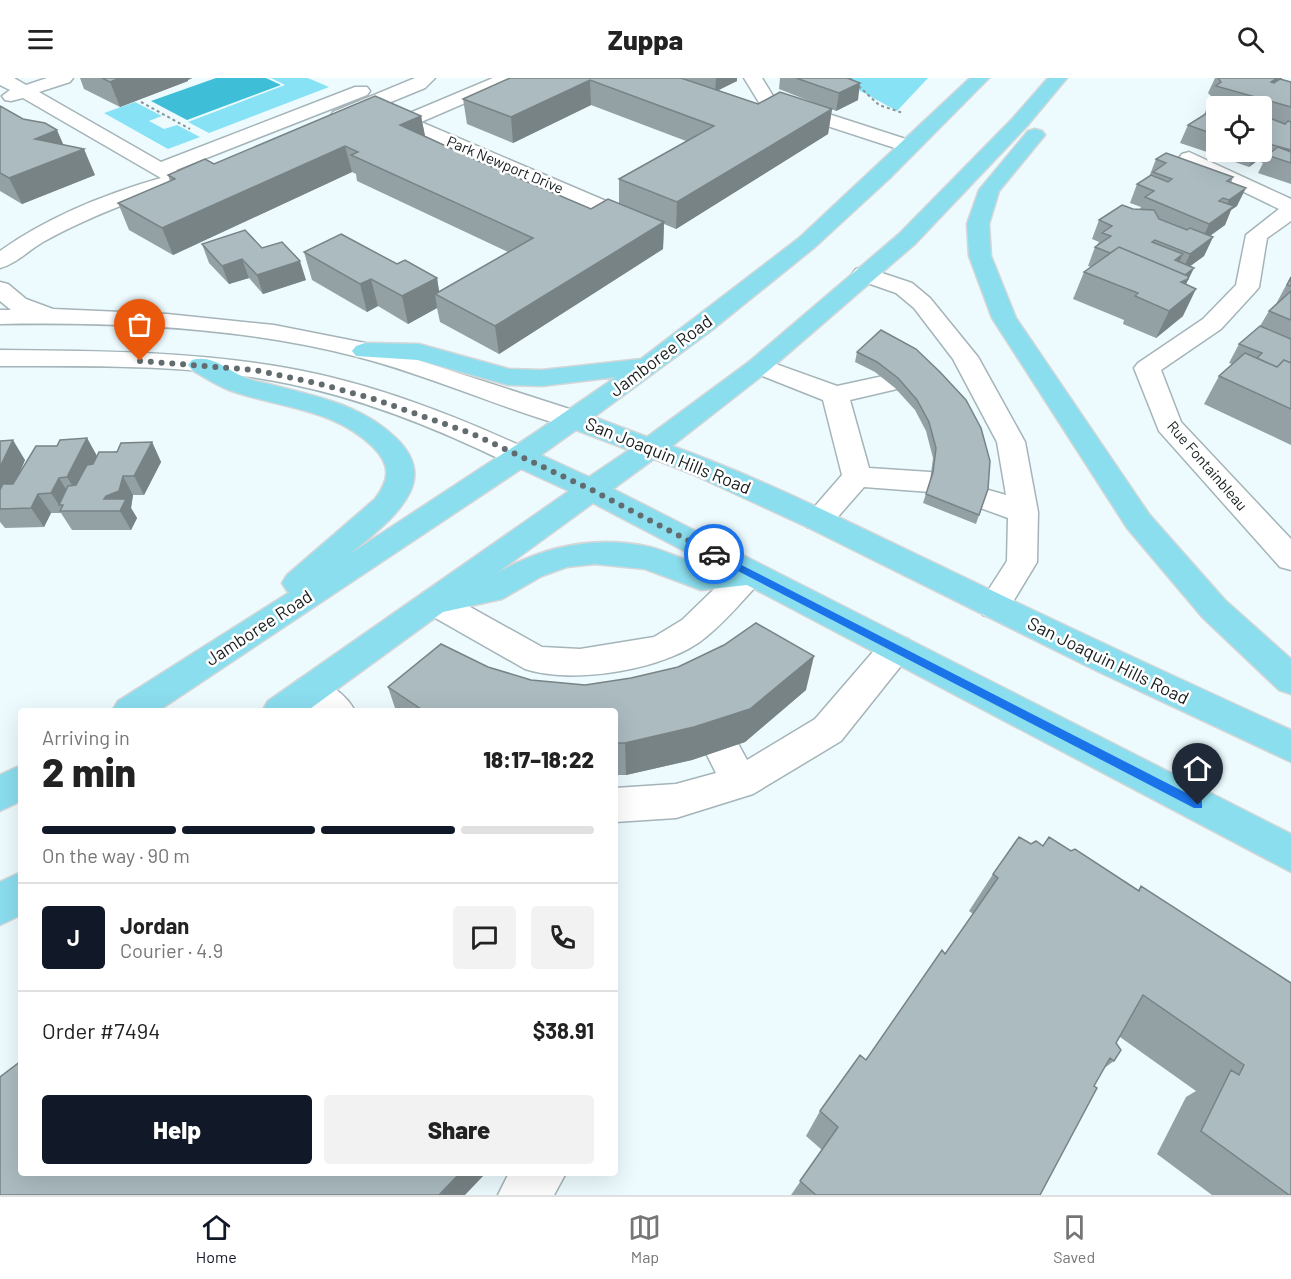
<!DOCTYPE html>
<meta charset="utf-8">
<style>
:root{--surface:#fff;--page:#f2f2f2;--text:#222;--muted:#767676;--line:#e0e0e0;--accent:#111827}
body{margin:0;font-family:Barlow,sans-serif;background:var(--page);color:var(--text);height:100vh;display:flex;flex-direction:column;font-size:22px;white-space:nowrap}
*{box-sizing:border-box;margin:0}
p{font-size:20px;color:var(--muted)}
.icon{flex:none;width:33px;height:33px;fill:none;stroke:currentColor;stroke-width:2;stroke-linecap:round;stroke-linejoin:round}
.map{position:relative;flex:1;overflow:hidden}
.sheet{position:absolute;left:18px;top:630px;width:600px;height:468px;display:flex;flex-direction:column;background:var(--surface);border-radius:6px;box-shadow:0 6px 24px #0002}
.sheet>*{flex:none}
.buttons{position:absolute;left:1206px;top:18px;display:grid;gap:12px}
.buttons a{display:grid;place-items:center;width:66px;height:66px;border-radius:6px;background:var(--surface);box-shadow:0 6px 24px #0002;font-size:30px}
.pin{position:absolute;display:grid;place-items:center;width:51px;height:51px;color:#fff;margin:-62px -26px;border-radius:50% 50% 50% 0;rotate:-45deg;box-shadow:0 0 6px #0007}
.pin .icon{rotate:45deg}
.courier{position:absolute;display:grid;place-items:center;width:60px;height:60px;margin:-30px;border:4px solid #1a73e8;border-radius:50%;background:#fff;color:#222;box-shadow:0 2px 8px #0007}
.headline em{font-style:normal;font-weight:800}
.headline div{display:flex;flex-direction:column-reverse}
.headline{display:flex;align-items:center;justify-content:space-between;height:102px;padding:0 24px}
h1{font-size:39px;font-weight:800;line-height:45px}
.bar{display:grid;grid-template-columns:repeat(4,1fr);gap:9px 6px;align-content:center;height:72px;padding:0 24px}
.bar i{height:8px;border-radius:4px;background:var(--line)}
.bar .current{background:var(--accent)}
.bar p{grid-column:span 4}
.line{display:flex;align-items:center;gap:15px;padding:0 24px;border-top:2px solid var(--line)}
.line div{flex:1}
.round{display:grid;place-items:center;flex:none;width:63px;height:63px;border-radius:6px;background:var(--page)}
.button{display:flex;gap:12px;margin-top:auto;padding:12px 24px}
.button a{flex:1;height:69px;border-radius:6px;background:var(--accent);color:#fff;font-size:24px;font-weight:800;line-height:69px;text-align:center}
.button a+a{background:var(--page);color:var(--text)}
header{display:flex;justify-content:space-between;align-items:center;height:78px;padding:0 24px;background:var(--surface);font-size:27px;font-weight:800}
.dock{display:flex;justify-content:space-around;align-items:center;height:84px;border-top:2px solid var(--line);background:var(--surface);font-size:16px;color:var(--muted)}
.dock a{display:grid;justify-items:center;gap:3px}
.dock .current{color:var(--accent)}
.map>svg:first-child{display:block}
.green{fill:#88e2f5}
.water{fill:#3fbfd7}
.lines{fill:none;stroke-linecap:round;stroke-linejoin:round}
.minor-casing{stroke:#a4b4b8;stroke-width:3}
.major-casing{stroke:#d5d6d7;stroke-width:3}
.path{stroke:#899496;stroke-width:2;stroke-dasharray:3 3;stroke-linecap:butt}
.minor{fill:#fff;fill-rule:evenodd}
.major{fill:#8bdeee;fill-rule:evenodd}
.wall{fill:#93a1a4}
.shaded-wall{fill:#788386}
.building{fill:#abbbbf;stroke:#788386;stroke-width:1.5}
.route{fill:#1a73e8}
.done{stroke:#626b6d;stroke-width:6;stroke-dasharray:0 10.8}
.labels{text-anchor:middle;stroke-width:5;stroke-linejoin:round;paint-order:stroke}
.far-street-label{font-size:15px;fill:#171e1f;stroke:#fff}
.street-label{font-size:18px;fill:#171e1f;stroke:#fff}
</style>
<header><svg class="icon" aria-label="menu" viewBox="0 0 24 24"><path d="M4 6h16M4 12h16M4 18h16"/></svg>Zuppa<svg class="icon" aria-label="search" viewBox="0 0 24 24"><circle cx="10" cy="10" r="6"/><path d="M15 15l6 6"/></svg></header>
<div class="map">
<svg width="1291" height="1117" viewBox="0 0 1291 1117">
<rect width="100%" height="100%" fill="#edfbfe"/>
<path class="green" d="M271,0h37l21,9 -120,46 -21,-11 97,-37z
M837,0h91l-31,33z
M135,24l27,14 -13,5 15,8 13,-4 23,12 -32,12 -64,-36z"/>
<path class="water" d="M216,0h50l15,7 -94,35 -36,-19z"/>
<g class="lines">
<g class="minor-casing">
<path id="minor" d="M0,0h14l12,7 21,-7h26l-3,4 -31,10 122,70 194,-75h12l3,4 -3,4 -191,75 4,3 18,-6 7,2 3,4c-8,12 -57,22 -72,27 -32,12 -63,25 -93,42 -14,8 -27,22 -43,26v-17c48,-34 105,-57 161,-73l-138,-80 -12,3 -6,-1 -3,-4 8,-6 -10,-5z
M415,0h20l-10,10 -78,32h-14l-2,-4 2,-4z
M493,0h24l-3,4 -93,40 192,82 4,4 -4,4 -7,2 -7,-2 -202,-86 -20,-9 -2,-4 2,-4 7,-2 21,8z
M744,0h18l11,18 142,46 3,4 -3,4h-14l-141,-46z
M1189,74l102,47v22l-24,17 -8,49 -4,5 -34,37 -60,41 20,52 110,117v31l-11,-3 -121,-136 -25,-63 4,-5 65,-44 33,-34 10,-50 33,-26 -97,-47 -3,-4 3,-4z
M864,189l48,16 18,15 48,59 47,85 13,70 -1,50 -32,53 -11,3 -11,-3 -5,-9 29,-45 1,-43 -33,-12 -5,-7 5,-7 10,-3 21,6 -9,-53 -44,-83 -39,-51 -18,-15 -40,-14 -4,-5 4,-5z
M0,204l8,2 18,15 27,10 114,5 107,11 91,18 220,71 4,6 -4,6 -10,3c-73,-20 -143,-53 -217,-72 -115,-30 -239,-35 -358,-33v-14h11l-11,-9z
M0,272c96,1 192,1 287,18 85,15 167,47 245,83l4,7 -4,7 -10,2 -10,-2c-71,-35 -144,-65 -222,-81 -94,-20 -194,-18 -290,-18z
M759,280l78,28 51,-11 9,2 4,6 -4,6 -47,11 19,68 61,4 10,3 4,7 -4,7 -10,3 -66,-5 -35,40 -11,3 -11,-3 -4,-7 39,-45 -19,-75 -73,-29 -4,-5 4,-5z
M750,484l11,3 5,8 -5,8c-18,19 -35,40 -55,56 -39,33 -133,48 -181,32l-102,-58 -5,-9 5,-9 11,-3 11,3 97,54 38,2 74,-12 28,-17 57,-55z
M896,557l12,4 5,9 -5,9 -67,84 -88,53 -77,24 -61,4v-34l61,-4 40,-11 -12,-24 5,-11 13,-4 13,4 12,22 68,-41 69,-80z
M310,598c18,6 36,18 45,35 -27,0 -48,7 -62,-21l5,-10z
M509,1095h57l-12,22h-56z"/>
</g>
<g class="major-casing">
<path id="major" d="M970,0h19l-99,100 -75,69 -103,83 -118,87 53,20 103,-76 149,-127 114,-116 35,-40h19l-40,48 -112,118 -147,127 -96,75c95,34 186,81 277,124 114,55 228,108 342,160v32l-192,-90 -292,-145 -115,-53 -38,-15 -41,30 678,345v38l-544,-287 -46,5 -56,-21 -50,-5 -28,3 -25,9 -40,23 -59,13 -136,99h-45l6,-10 301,-210 -48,-22 -363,242h-46l6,-10 172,-109 -3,-1 -5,-8 5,-8 88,-76c15,-20 16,-34 -2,-52 -39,-39 -95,-39 -144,-57 -13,-5 -25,-13 -37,-20l-4,-5 4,-5c21,-6 36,11 54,18 7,3 15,4 23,6 47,13 91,19 128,55 15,15 23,32 13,53 -12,25 -39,44 -60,62l183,-120 83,-57 -74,9 -34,-1 -90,-25 -62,-4 -4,-5 4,-5 9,-3 54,1 90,25 33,1 99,-11 158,-121zM576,352l53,20 -40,27 -48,-22zM593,425l118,62 -8,1c-18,-6 -35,-14 -53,-19 -54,-12 -106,-1 -153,26z
M1035,51l7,2 3,4 -46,56 -10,33 2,32 25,62 133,196 76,86 66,59v35l-12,-4 -76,-72 -76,-90 -135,-210 -23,-62 -2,-32 12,-34 49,-59z
M21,687v36l-21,10v-36z
M21,794v43l-21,10v-43z"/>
</g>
<path class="path" d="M850,0l29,27 24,8
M141,24l49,27"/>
<use href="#minor" class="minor"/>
<use href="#major" class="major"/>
</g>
<path class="wall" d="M80,0h112l-4,2v1l-68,26 -36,-18z
M510,0l175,1v-1h52v3l-20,9 41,14 64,2 -43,-17 1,-11h67l11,22 -22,11 -4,-2 -4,25 -152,95 -12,-5 -1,25 -164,105 -59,-32 -3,-14 -29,16 -30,-18 -11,6 -55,-32 -8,-28 93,12 40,14 2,14 69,-40 -151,-71 -1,-7 -4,-2 -179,83 -44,-25 -11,-27 52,-22 -2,-6 253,-59 4,20 58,27 108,46 28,-6v-24l67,-38 -95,-36 -78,38 -46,-19 -4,-25z
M1215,0h67v1l9,3v102l-33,-11 5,-10 -6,-2 -8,6 -31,-11 2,-4h42v-46h-46v46h2l-5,2 -33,-11 8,-18 16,-10 4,-10h10l-10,-2 3,-7 -3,-3z
M0,28l64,39 31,30 -73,29 -22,-13z
M1156,81l77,18 -2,6 6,23 -6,4 -6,15 -15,11 3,1 -9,19 -14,10 -4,18 -3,32 -27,22 -33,-14 1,-4 -51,-21 11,-27 7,-5 -3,-1 7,-19 2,-2 2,-3 -7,-3 7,-19 34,-11h7l1,-2 -11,-4 7,-19 12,-7z
M202,166l104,36 -43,14 -14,-16 -20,6 -20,-21z
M1291,198v169l-87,-41 15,-28 13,-12 -3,-1 10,-19 21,-18 9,-15 7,-7z
M881,252l107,159 -12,35 -53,-21 7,-22 3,-23 -7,-27 -11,-21 -20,-22 -20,-16 -20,-10 2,-10z
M87,360l10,18 55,-14 9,20 -17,33h-11l-2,13 6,10 -6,12h-59l-11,-17h-10l-7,14 -39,1 -5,-6v-81l25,19 -5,12 37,-26z
M488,589l43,13 54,5 221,5 -61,52 -53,18 -66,15h-11v-64h-219l-8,-24z
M1031,766l40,7 67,39 3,-4 150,97v212h-79l-55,-41 29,-57 10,-6 -76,-54 -4,6 -2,18 -11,8 -9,17 -54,109h-249l31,-45 -16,-14 14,-25 46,-51 79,-106 28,-40 -4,-3 24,-37z"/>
<path class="shaded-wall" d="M120,0h72l-4,2v1l-68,26 -10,-25z
M716,0h21v3l-22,11z
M1277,0h5l-6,12 -5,-8z
M590,2l1,25 -78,38 -2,-26z
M860,5l-2,17 -22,11 3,-18z
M832,31l-4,25 -152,95 1,-27z
M421,38l5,25 -26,-16z
M57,52l11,25 16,-6 11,26 -73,29 -13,-26 26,-39z
M345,68l7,26 -179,83 -11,-27z
M1256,74h6l-5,9 -8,6z
M1246,110l-9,18 -6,4 -6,15 -24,17 8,-18 13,-10 7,-14z
M664,144l-1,27 -164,105 -4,-28z
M1213,159l-9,19 -23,17 9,-19z
M1183,176l-9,19 1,-13z
M242,181l7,19 -20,6 -7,-18z
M300,183l6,19 -43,14 -6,-19z
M1194,190l-18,37 20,-16 -13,27 -27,22 13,-27 8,-30z
M437,200l3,19 -5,-3 2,14 -29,16 -6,-28z
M371,201l7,27 -11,6 -7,-28z
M87,360l11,20 -19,39 -12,-20z
M13,362l12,20 -14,32 -11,9v-34z
M152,364l9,20 -17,33 -10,-19z
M123,398l10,19 -2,13 6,10 -6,12 -11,-19 -16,-12z
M59,400l12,19 -8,8h-4l-8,-12z
M38,416l13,19 -7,14 -13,-19z
M814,578l-8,34 -61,52 -53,18 -66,15 -1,-32z
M460,1095h26l-21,22h-26z"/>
<path class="building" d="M102,0h18l-10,4z
M510,0h171l77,26 22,-12 52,17 -155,93 -58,-23 95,-53 -124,-46 -79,37 -48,-18z
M796,0h51l13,5 -21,10z
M1218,0h59l-6,4 3,1 6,-4 11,3v25l-75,-21 5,-4z
M375,18l46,20 -21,9 83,38 108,46 17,-10 56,23 -169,104 -60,-32 98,-56 -182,-83 7,-3 -13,-6 -183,82 -44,-25 57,-24 -7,-4 37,-16 9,5z
M1228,25l10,3h-22v29l-28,-10 24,-15 -4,-5h15z
M0,28l23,13 22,4 12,7 -22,9 49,10 -75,29 -9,-5z
M1262,37l23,9 3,-3 3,1v28l-26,-7 -3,3z
M1278,69l13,5v11l-24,-8z
M1166,75l67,24 -6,4 19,7 -17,12 -6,-2 -4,3 15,5 -25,18 -64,-27 9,-6 -17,-7 14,-9 17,7 4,-3 -19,-7 13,-9 -10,-4z
M1122,127l11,4 21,1 5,9 28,11 3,-2 23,9 -23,17 -35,-14 -3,2 31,12 -8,6 19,8 -9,7 -66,-28 -9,6 -15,-6 16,-11 -9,-3 10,-7 -13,-6z
M245,152l17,18 20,-6 18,19 -43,14 -15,-16 -20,7 -20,-22z
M341,156l56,30 8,-4 32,18 -35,18 -31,-17 -11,5 -56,-32z
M1119,169l69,29v3l-7,3 15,7 -27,22 -34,-15 3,-3 -54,-21z
M1291,199v9l-4,-1z
M1291,213v29l-22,-9z
M1260,248l31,13v24l-7,-3 -7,7 -20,-9 5,-5 -23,-9z
M881,252l35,19 24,23 26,28 15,28 9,33 -2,28 -9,26 -53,-21 7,-22 3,-24 -7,-26 -12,-22 -19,-22 -21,-16 -20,-10z
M1245,275l32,14 7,-7 7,3v46l-72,-33z
M87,360l-20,39 -8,1 -8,15 -13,1 -7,14 -31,1v-19l3,-6h10l23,-38h21l3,-6z
M13,362l-13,27v-26z
M152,364l-18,34h-11l-4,15 -13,5 -2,3h22l-6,12h-60l3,-6h-4l9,-19 8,-1 11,-20 6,-1 6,-12h18l4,-9z
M756,545l58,33 -64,53 -56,18 -69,16h-10v-32h-191l-36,-24 53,-43 47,23 43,13 54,5 46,-7 47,-11 46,-22z
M1019,759l12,7 5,-3 7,5 6,-9 22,14 4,-2 64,42 2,-5 150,97v212h-2l-88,-64 30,-61 8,5 5,-10 -101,-70 -27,48 5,7 -7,11 -4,-3 -16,28 3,2 -57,107h-224l-16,-14 38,-54 -18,-16 40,-56 6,5 76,-110 3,4 53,-76 -5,-4z
M21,983v112h439l-21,22h-439v-118z"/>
<path class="route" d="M714,473l488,250v7h-8l-483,-251v-5z"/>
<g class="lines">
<path class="done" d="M140,283l115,9 65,14 54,15 99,35 119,56 122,64"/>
</g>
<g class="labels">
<g class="far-street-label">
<text transform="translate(505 87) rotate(23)" y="5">Park Newport Drive</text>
<text transform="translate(1207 388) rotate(49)" y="5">Rue Fontainbleau</text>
</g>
<g class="street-label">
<text transform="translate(661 278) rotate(-37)" y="6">Jamboree Road</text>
<text transform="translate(668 378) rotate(22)" y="6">San Joaquin Hills Road</text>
<text transform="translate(259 550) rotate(-33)" y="6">Jamboree Road</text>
<text transform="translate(1108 583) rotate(26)" y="6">San Joaquin Hills Road</text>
</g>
</g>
</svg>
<div class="buttons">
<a><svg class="icon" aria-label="locate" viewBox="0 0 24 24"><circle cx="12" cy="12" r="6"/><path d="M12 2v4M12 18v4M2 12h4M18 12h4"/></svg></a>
</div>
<div class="pin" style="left:140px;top:283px;background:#ea580c"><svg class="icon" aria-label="bag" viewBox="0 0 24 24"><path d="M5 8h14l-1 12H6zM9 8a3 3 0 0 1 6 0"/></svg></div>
<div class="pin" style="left:1198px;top:727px;background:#1f2937"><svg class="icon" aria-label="home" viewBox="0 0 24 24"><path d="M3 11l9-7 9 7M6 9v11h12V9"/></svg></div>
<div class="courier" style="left:714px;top:476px"><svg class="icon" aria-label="car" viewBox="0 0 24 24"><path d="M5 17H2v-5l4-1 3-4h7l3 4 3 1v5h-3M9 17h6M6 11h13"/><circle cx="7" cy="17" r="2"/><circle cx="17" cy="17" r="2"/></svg></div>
<section class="sheet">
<div class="headline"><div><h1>2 min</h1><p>Arriving in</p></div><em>18:17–18:22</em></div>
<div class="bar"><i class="current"></i><i class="current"></i><i class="current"></i><i></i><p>On the way · 90 m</p></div>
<div class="line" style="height:108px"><b class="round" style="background:var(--accent);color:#fff">J</b><div><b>Jordan</b><p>Courier · 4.9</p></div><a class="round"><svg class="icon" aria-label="chat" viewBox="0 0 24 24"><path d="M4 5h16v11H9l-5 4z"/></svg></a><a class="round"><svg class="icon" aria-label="phone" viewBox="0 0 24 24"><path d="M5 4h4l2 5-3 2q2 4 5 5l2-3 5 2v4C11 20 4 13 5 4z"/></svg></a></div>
<div class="line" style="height:78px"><div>Order #7494</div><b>$38.91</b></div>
<div class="button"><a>Help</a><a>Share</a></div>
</section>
</div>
<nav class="dock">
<a class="current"><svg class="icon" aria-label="home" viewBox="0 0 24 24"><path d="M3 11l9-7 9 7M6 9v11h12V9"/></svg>Home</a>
<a><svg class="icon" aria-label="map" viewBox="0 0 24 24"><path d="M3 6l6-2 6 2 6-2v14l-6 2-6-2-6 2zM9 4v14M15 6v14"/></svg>Map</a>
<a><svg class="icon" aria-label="saved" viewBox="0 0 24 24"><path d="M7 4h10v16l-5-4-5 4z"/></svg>Saved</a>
</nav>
